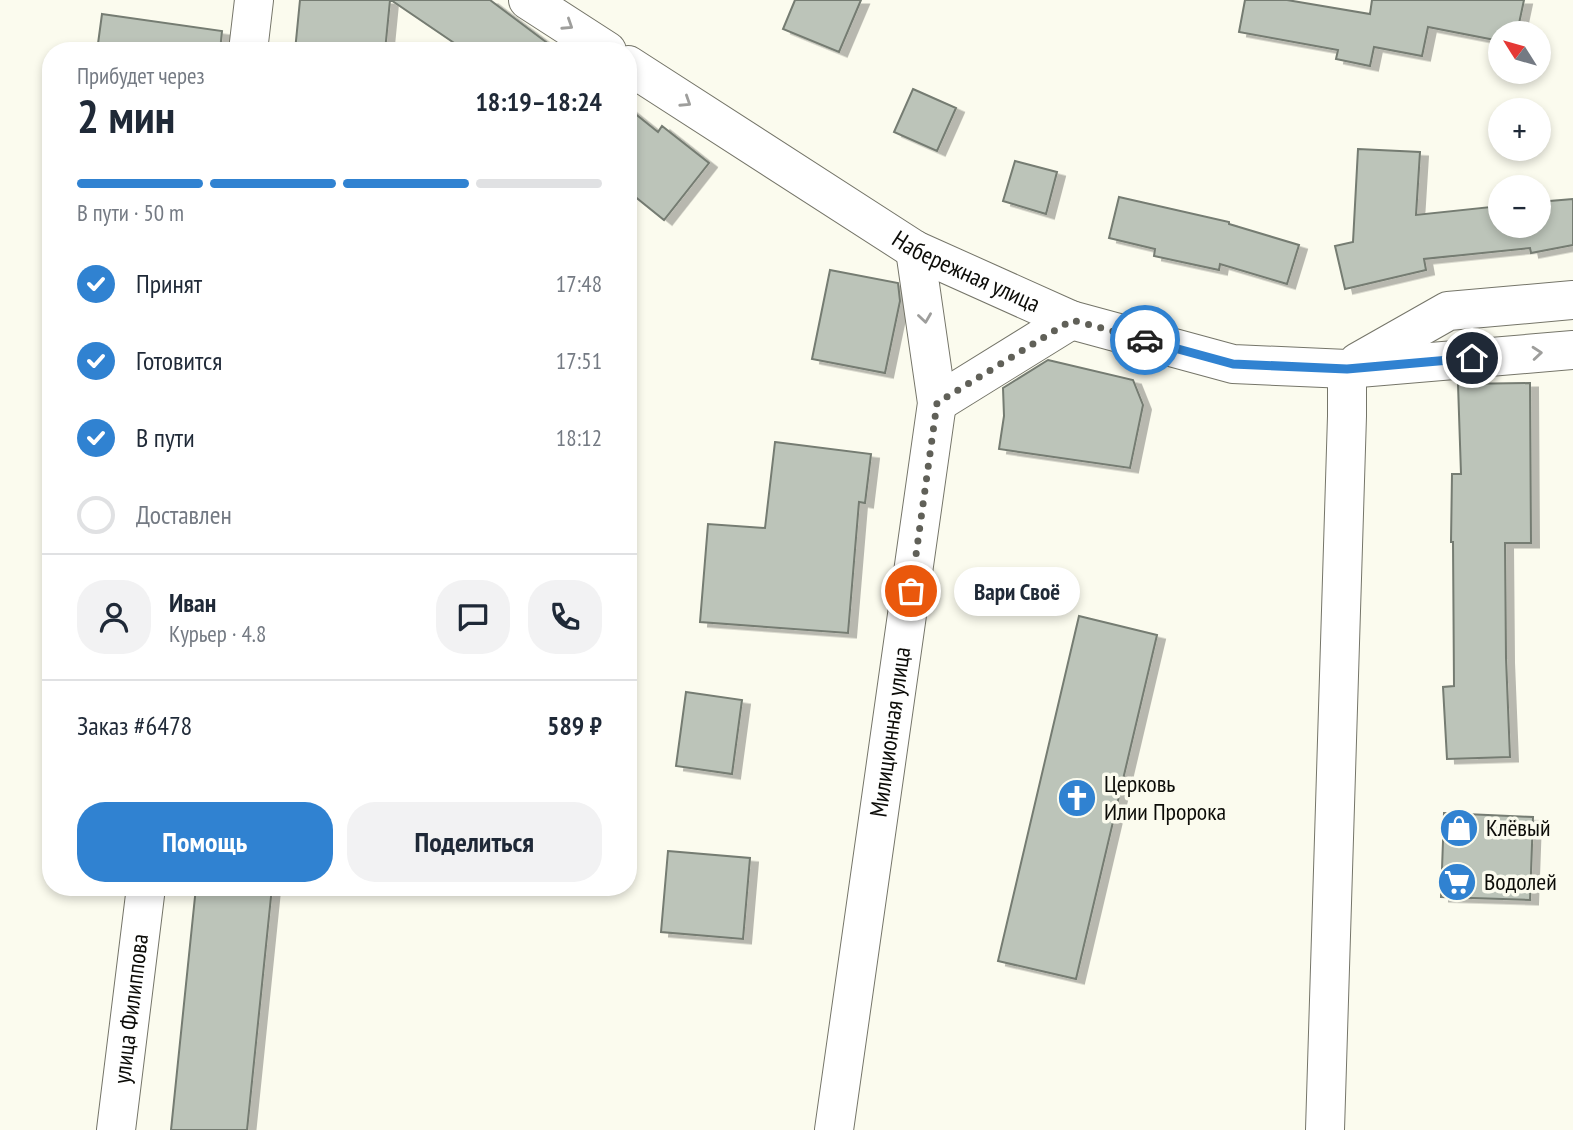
<!DOCTYPE html>
<html lang="ru">
<meta charset="utf-8">
<style>
:root{--surface:#fff;--page:#f2f2f3;--text:#1f2937;--muted:#747a83;--line:#e0e1e3;--accent:#3082d1}
body{margin:0;font-family:"PT Sans Narrow",sans-serif;background:var(--page);color:var(--text);height:100vh;display:flex;flex-direction:column;font-size:26px;white-space:nowrap}
*{box-sizing:border-box;margin:0}
p{font-size:23px;color:var(--muted)}
.icon{flex:none;width:38px;height:38px;fill:none;stroke:currentColor;stroke-width:2;stroke-linecap:round;stroke-linejoin:round}
.map{position:relative;flex:1;overflow:hidden}
.details{position:absolute;left:42px;top:42px;width:595px;height:854px;display:flex;flex-direction:column;background:var(--surface);border-radius:28px;box-shadow:0 4px 10px #0003}
.details>*{flex:none}
.needle{width:46px;rotate:307deg}
.tools{position:absolute;left:1488px;top:21px;display:grid;gap:14px}
.tools a{display:grid;place-items:center;width:63px;height:63px;border-radius:50%;background:var(--surface);box-shadow:0 4px 10px #0003;font-size:35px}
.pin{position:absolute;display:grid;place-items:center;width:60px;height:60px;color:#fff;margin:-30px;border:4px solid #fff;border-radius:50%;box-shadow:0 2px 7px #0007}
.courier{position:absolute;display:grid;place-items:center;width:70px;height:70px;margin:-35px;border:5px solid #3082d1;border-radius:50%;background:#fff;color:#222;box-shadow:0 2px 9px #0007}
.bubble{position:absolute;height:49px;border-radius:24px;background:var(--surface);box-shadow:0 4px 10px #0003;font-size:23px;font-weight:700;line-height:49px;text-align:center}
.head em{font-style:normal;font-weight:700}
.head div{display:flex;flex-direction:column-reverse}
.head{display:flex;align-items:center;justify-content:space-between;height:119px;padding:0 35px}
h1{font-size:46px;font-weight:700;line-height:52px}
.bar{display:grid;grid-template-columns:repeat(4,1fr);gap:10px 7px;align-content:center;height:84px;padding:0 35px}
.bar i{height:9px;border-radius:5px;background:var(--line)}
.bar .current{background:var(--accent)}
.bar p{grid-column:span 4}
.line{display:flex;align-items:center;gap:18px;padding:0 35px;border-top:2px solid var(--line)}
.line div{flex:1}
.round{display:grid;place-items:center;flex:none;width:74px;height:74px;border-radius:28px;background:var(--page)}
ol{padding:0 35px;list-style:none}
li{display:flex;align-items:center;gap:21px;height:77px}
li p{margin-inline-start:auto}
li .icon{padding:7px;border-radius:50%;background:var(--accent);color:#fff;stroke-width:4}
li:last-child{color:var(--muted)}
li i{width:38px;height:38px;border:4px solid var(--line);border-radius:50%}
.primary-button{display:flex;gap:14px;margin-top:auto;padding:14px 35px}
.primary-button a{flex:1;height:80px;border-radius:28px;background:var(--accent);color:#fff;font-size:28px;font-weight:700;line-height:80px;text-align:center}
.primary-button a+a{background:var(--page);color:var(--text)}
.map>svg:first-child{display:block}
.building{fill:#bcc4b9;stroke:#757c72;stroke-width:2;filter:url(#shadow)}
.lines{fill:none;stroke-linecap:round;stroke-linejoin:round}
.minor-casing{stroke:#757569;stroke-width:40}
.minor{stroke:#fff;stroke-width:38}
.oneway{stroke:#9e9e9c}
.done{stroke:#606058;stroke-width:7;stroke-dasharray:0 12.6}
.route{stroke:#3082d1;stroke-width:9}
.labels{text-anchor:middle;stroke-width:7;stroke-linejoin:round;paint-order:stroke}
.street-label{font-size:24px;fill:#0c0c08;stroke:#fbfbee}
.poi-label{font-size:24px;fill:#0c0c08;stroke:#fbfbee;text-anchor:start}
</style>
<div class="map">
<svg width="1573" height="1130" viewBox="0 0 1573 1130">
<defs>
<filter id="shadow"><feDropShadow dx="8" dy="4.5" stdDeviation="0" flood-color="#0004"/></filter>
</defs>
<rect width="100%" height="100%" fill="#fbfbee"/>
<path class="building" d="M300,0h90l-5,51h-90z
M391,0h99l68,51h-92z
M795,0h66l-22,52 -56,-23z
M1245,0h42l83,14 2,-14h152l-7,33h-17v8l-72,-14 -6,29 -48,-9 -4,19 -34,-7 2,-9 -99,-18z
M102,14l120,17 -2,20h-123z
M913,89l43,19 -19,43 -43,-19z
M628,108l30,24 4,-6 47,37 -45,57 -36,-29z
M1358,149l62,3 -4,63 84,-9v20h38v-24l35,-3v46l-42,8 -1,-5 -106,11 2,11 -81,19 -10,-43 18,-4z
M1015,161l42,11 -11,42 -43,-13z
M1119,197l110,25v2l70,21 -12,39 -67,-20 -1,6 -65,-14 1,-7 -46,-11z
M830,270l68,13 2,18 -15,72 -73,-14z
M1048,360l85,20 10,25 -13,63 -131,-19 5,-33 -1,-28z
M1530,383l1,160h-26l1,115 4,99 -63,2 -4,-72 11,-1 -1,-144h-2l1,-68h9l-3,-90z
M775,442l96,12 -6,49 -6,-1 -11,131 -148,-11 8,-98 57,4z
M1079,616l78,19 -81,344 -78,-18z
M686,692l56,8 -10,74 -56,-8z
M1444,813l89,4 -3,83 -89,-3z
M668,851l82,7 -7,81 -82,-7z
M196,887h76l-25,243h-76z"/>
<g class="lines">
<g class="minor-casing">
<g id="minor">
<path d="M528,0l79,51"/>
<path d="M248,51l6,-51"/>
<path id="s1" d="M628,65l287,185 156,70 162,44 114,5 226,-19"/>
<path d="M1358,362l90,-51 125,-11"/>
<path d="M937,403l134,-83"/>
<path id="s2" d="M116,1130l30,-243"/>
<path id="s3" d="M834,1130l103,-727 -22,-153"/>
<path d="M1325,1130l22,-714v-47"/>
</g>
</g>
<use href="#minor" class="minor"/>
</g>
<defs><path id="oneway-chevron" d="M-2-3.5L2.5 0L-2 3.5" fill="none" stroke-width="1.6" stroke-linecap="round" stroke-linejoin="round" transform="scale(1.75)"/></defs>
<g class="oneway">
<use href="#oneway-chevron" transform="translate(568 25) rotate(33)"/>
<use href="#oneway-chevron" transform="translate(686 102) rotate(33)"/>
<use href="#oneway-chevron" transform="translate(925 318) rotate(82)"/>
<use href="#oneway-chevron" transform="translate(1537 353) rotate(-5)"/>
</g>
<g class="lines">
<path class="done" d="M911,591l26,-188 135,-83 73,20"/>
<path class="route" d="M1145,340l88,24 114,5 125,-11"/>
</g>
<defs>
<g id="church-disc" transform="scale(2.0125)"><circle r="9.5" fill="#3082d1" stroke="#fbfbee"/><path d="M-1.2-6h2.4v3.5h3.3v2.4h-3.3V6h-2.4V-.1h-3.3v-2.4h3.3Z" fill="#fff"/></g>
<g id="shop-disc" transform="scale(2.0125)"><circle r="9.5" fill="#3082d1" stroke="#fbfbee"/><path d="M-5-2.5h2.3a2.7 3.5 0 0 1 5.4 0H5L5.5 6h-11ZM-1.5-2.5h3a1.5 2.3 0 0 0-3 0Z" fill="#fff"/></g>
<g id="supermarket-disc" transform="scale(2.0125)"><circle r="9.5" fill="#3082d1" stroke="#fbfbee"/><path d="M-6-5.5h2.5l.6 2H6L4.5 2H-2.5L-4.4-4H-6ZM-1.5 3.2a1.3 1.3 0 1 0 .1 0ZM3 3.2a1.3 1.3 0 1 0 .1 0Z" fill="#fff"/></g>
</defs>
<g fill-rule="evenodd">
<use href="#church-disc" x="1077" y="798"/>
<use href="#shop-disc" x="1459" y="828"/>
<use href="#supermarket-disc" x="1457" y="882"/>
</g>
<g class="labels">
<g class="street-label">
<text dy="8" stroke="none"><textPath href="#s1" startOffset="397">Набережная улица</textPath></text>
<text dy="8" stroke="none"><textPath href="#s3" startOffset="402">Милиционная улица</textPath></text>
<text dy="8" stroke="none"><textPath href="#s2" startOffset="122">улица Филиппова</textPath></text>
</g>
<g class="poi-label">
<text x="1104" y="792">Церковь<tspan x="1104" dy="28">Илии Пророка</tspan></text>
<text x="1486" y="836">Клёвый</text>
<text x="1484" y="890">Водолей</text>
</g>
</g>
</svg>
<div class="tools">
<a><svg class="needle" viewBox="-14 -14 28 28"><path d="M0-13l5 13h-10z" fill="#e53935"/><path d="M0 13l5-13h-10z" fill="#747a83"/></svg></a>
<a>+</a>
<a>−</a>
</div>
<div class="pin" style="left:911px;top:591px;background:#ea580c"><svg class="icon" aria-label="bag" viewBox="0 0 24 24"><path d="M5 8h14l-1 12H6zM9 8a3 3 0 0 1 6 0"/></svg></div>
<div class="pin" style="left:1472px;top:358px;background:#1f2937"><svg class="icon" aria-label="home" viewBox="0 0 24 24"><path d="M3 11l9-7 9 7M6 9v11h12V9"/></svg></div>
<div class="courier" style="left:1145px;top:340px"><svg class="icon" aria-label="car" viewBox="0 0 24 24"><path d="M5 17H2v-5l4-1 3-4h7l3 4 3 1v5h-3M9 17h6M6 11h13"/><circle cx="7" cy="17" r="2"/><circle cx="17" cy="17" r="2"/></svg></div>
<div class="bubble" style="left:954px;top:567px;width:126px">Вари Своё</div>
<section class="details">
<div class="head"><div><h1>2 мин</h1><p>Прибудет через</p></div><em>18:19–18:24</em></div>
<div class="bar"><i class="current"></i><i class="current"></i><i class="current"></i><i></i><p>В пути · 50 m</p></div>
<ol>
<li><svg class="icon" aria-label="check" viewBox="0 0 24 24"><path d="M5 12l5 5 9-10"/></svg>Принят<p>17:48</p></li>
<li><svg class="icon" aria-label="check" viewBox="0 0 24 24"><path d="M5 12l5 5 9-10"/></svg>Готовится<p>17:51</p></li>
<li><svg class="icon" aria-label="check" viewBox="0 0 24 24"><path d="M5 12l5 5 9-10"/></svg>В пути<p>18:12</p></li>
<li><i></i>Доставлен</li>
</ol>
<div class="line" style="height:126px"><a class="round"><svg class="icon" aria-label="person" viewBox="0 0 24 24"><circle cx="12" cy="8" r="4"/><path d="M4 21q1-7 8-7t8 7"/></svg></a><div><b>Иван</b><p>Курьер · 4.8</p></div><a class="round"><svg class="icon" aria-label="chat" viewBox="0 0 24 24"><path d="M4 5h16v11H9l-5 4z"/></svg></a><a class="round"><svg class="icon" aria-label="phone" viewBox="0 0 24 24"><path d="M5 4h4l2 5-3 2q2 4 5 5l2-3 5 2v4C11 20 4 13 5 4z"/></svg></a></div>
<div class="line" style="height:91px"><div>Заказ #6478</div><b>589 ₽</b></div>
<div class="primary-button"><a>Помощь</a><a>Поделиться</a></div>
</section>
</div>
